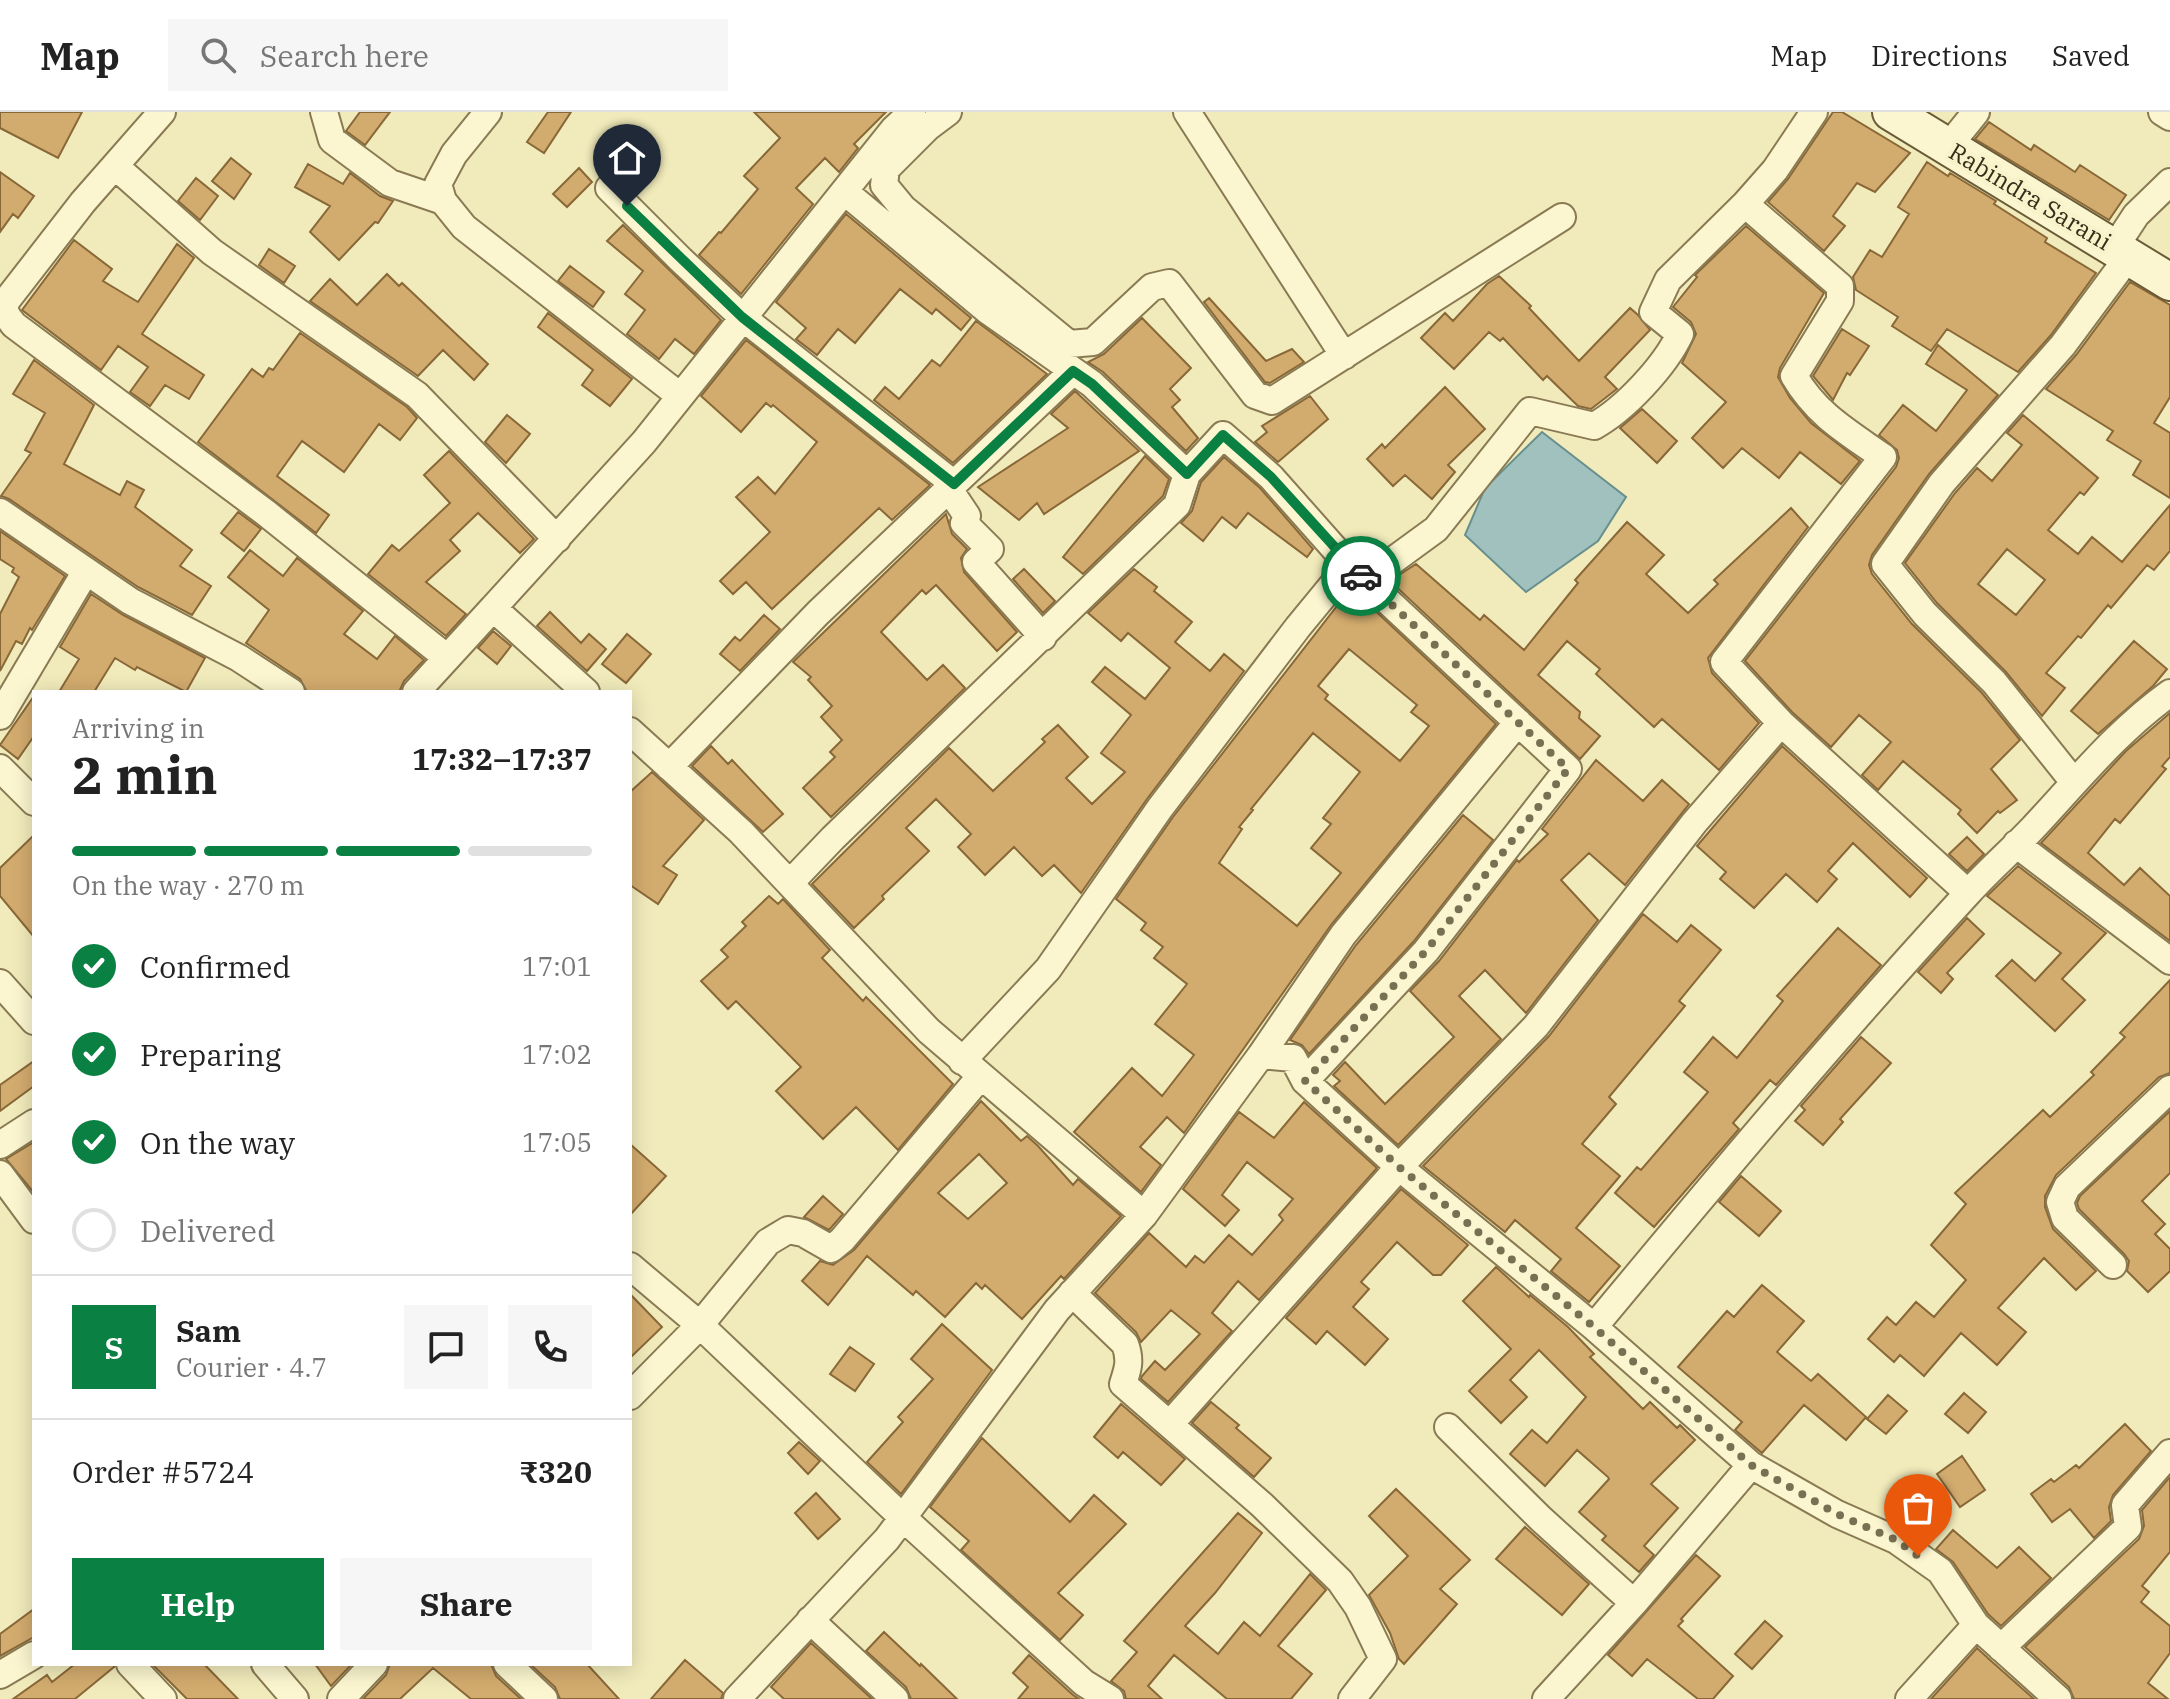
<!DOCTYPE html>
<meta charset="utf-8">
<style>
:root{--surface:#fff;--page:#f6f6f6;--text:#222;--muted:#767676;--line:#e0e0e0;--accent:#0b8043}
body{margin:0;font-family:"IBM Plex Serif",serif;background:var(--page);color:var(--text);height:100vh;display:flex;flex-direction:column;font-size:30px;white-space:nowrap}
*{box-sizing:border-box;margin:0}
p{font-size:26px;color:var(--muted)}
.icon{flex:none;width:44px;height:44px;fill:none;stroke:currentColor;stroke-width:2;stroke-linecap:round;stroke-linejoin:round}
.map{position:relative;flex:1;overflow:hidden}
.panel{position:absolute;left:32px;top:578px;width:600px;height:976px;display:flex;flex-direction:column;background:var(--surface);border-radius:0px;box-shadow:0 4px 20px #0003}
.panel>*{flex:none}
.pin{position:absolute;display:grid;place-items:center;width:68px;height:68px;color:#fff;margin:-82px -34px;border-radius:50% 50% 50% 0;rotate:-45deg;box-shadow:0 0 8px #0007}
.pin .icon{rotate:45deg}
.courier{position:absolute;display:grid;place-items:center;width:80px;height:80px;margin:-40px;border:6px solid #0b8043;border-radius:50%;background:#fff;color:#222;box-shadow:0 2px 10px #0007}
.overview em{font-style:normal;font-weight:800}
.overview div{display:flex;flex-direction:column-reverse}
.overview{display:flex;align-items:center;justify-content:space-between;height:136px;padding:0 40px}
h1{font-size:52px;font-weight:800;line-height:60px}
.bar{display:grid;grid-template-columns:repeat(4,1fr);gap:12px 8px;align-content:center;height:96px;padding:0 40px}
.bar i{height:10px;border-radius:6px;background:var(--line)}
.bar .selected{background:var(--accent)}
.bar p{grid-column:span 4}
.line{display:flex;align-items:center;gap:20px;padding:0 40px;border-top:2px solid var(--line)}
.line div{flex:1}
.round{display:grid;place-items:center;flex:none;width:84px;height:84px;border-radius:0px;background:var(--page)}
ol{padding:0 40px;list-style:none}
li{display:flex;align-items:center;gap:24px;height:88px}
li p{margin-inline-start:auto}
li .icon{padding:8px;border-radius:50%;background:var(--accent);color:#fff;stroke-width:4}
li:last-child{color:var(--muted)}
li i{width:44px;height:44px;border:4px solid var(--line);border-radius:50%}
.primary-button{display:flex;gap:16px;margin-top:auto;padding:16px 40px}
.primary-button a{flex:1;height:92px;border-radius:0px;background:var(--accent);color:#fff;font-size:32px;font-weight:800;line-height:92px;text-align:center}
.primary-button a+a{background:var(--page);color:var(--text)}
header{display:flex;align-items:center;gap:48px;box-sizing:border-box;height:112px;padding:0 40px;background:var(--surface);border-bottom:2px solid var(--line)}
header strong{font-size:38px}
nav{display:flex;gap:44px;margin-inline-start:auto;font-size:28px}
.search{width:560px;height:72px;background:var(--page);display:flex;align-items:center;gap:20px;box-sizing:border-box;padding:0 28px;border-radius:0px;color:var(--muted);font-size:30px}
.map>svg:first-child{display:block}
.water{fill:#a0c1be;stroke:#678f8d;stroke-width:2}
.building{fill:#d2ab6e;stroke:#896838;stroke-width:2;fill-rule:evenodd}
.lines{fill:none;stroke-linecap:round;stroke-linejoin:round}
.street-casing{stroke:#897a54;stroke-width:30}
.secondary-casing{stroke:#6a5b38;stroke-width:40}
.street{stroke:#fbf6cf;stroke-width:26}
.secondary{stroke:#fbf6cf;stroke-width:36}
.done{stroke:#787052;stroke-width:8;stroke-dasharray:0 14.4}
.route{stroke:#0b8043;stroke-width:10}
.labels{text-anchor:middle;stroke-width:8;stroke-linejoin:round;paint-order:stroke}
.street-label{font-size:24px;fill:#372d1a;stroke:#f8f3cb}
</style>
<header>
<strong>Map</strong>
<div class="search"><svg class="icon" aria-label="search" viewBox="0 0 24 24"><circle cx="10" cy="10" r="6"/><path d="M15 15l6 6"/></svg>Search here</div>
<nav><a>Map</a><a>Directions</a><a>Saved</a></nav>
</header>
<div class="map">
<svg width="2170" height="1587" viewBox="0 0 2170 1587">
<rect width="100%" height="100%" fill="#f1ebbb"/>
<path class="water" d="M1542,320l84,65 -28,44 -72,51 -61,-57 20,-47z"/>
<path class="building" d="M0,0h82l-24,46 -58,-30z
M360,0h30l-25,33 -19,-14z
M548,0h23l-27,41 -17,-11z
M754,0h132l-32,32 4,4 -19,24 -14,-14 -29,30 17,16 -72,90 -42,-39 20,-23 2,1 37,-44 -14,-13 36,-38z
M1833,0h9l68,41 -35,39 -18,-9 -24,33 12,10 -21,25 -56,-49 20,-23z
M1989,10l42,28 3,-5 41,27 5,-7 46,30 -17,25 -134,-81z
M231,46l20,16 -17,25 -22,-18z
M1927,50l21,14 2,-3 46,28 -2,3 53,34 -2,4 51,31 -45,62 -33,37 -71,-43 -16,22 -39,-25 6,-9 -42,-27 -3,-13 17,-27 12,7 27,-43 -11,-7z
M308,52l35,20 7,-11 30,23 13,5 -15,22 -3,-1 -36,38 -29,-28 20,-26 -35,-19z
M579,56l13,14 -25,25 -14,-13z
M0,60l34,24 -16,22 -5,-4 -13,18z
M196,66l22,18 -18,24 -22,-19z
M846,102l125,104 -10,12 -25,-21 -4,5 -32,-25 -45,54 -17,-14 -21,26 -21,-16 10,-11 -30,-26z
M623,113l98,95 -27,34 -19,-15 -16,20 -32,-25 18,-24 -20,-16 18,-23 -36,-30z
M1746,114l78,67 -44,75 -2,9 12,21 21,25 49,38 -19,23 -41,-32 -21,26 -37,-30 -19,20 -31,-30 34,-36 -44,-39 14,-29 -5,-12 -18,-15 24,-30 -2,-2z
M74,128l38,29 -9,12 35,21 39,-58 17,14 -52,76 62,41 -15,24 -24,-14 -15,21 -20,-14 18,-25 -30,-21 -17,24 -79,-60z
M269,137l26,17 -11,17 -25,-18z
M570,154l34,26 -11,15 -35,-26z
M387,162l12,12 3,-3 86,81 -14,16 -31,-30 -25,26 -108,-75 20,-22 27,26z
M1499,164l32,30 -2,2 50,53 51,-53 8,7 12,15 -45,47 12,12 -26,20 -13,-3 -31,-30 -4,4 -40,-42 -3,3 -11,-9 -35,37 -33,-31 24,-25 8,8 34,-37z
M2130,170l40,23v92l-16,26 16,10v65l-37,-23 8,-14 -34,-21 6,-9 -67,-42 30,-34z
M1209,186l57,63 26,-12 12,13 -34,21 -5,-1 -61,-80z
M548,201l84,66 -22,27 -28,-21 11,-15 -55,-43z
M1142,206l49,50 -21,21 10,11 -8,7 26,31 -12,13 -83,-79 -15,-10 16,-8z
M976,209l71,53 -94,89 -79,-63 11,-13 14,12 33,-39 8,6z
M1842,217l27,17 -19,29 -3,-2 -14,27 -20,-24z
M300,221l107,74 10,11 -17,22 -21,-16 -35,48 -42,-31 -25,35 52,39 -13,18 -118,-91 54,-73 11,8 6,-9 4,2z
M746,228l184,145 -38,35 -13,-12 -107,101 -26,-27 -13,12 -13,-13 50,-49 -34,-35 22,-20 17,17 42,-52 -44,-37 -2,2 -5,-4 -25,29 -40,-36z
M1938,233l60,50 -69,79 -57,81 -3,10 3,9 40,50 70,69 38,47 -29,29 26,31 -17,13 -2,-2 -21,22 -19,-19 3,-4 -58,-49 -25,29 -16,-15 29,-33 -32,-27 -28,32 -39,-35 -47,-51 151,-194 3,-9 -2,-8 -18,-15 24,-30 33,26 31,-41 -41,-26z
M34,248l60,45 -30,59 56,31 7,-14 17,9 -9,17 57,43 -12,16 31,20 -19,29 -54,-28 -129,-88 -8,-3 30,-43 -6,-3 20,-37 -32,-19z
M1445,275l40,42 -37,36 7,7 -23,27 -27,-24 -12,11 -26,-27 15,-15 3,4z
M1075,279l64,60 -95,63 -7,-11 -18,17 -41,-33 90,-59 -17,-14z
M1310,284l18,23 -50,43 -23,-20 12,-10 -5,-6z
M1642,297l35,32 -20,22 -37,-35z
M507,303l23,19 -24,29 -21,-21z
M2023,303l75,63 -14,17 -4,-3 -32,38 30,24 14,-17 30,25 48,-57v46l-16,19 -7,-5 -36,43 -3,-3 -27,33 -3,-2 -32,37 19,15 -23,28 -36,-44 -69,-69 -32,-40 50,-70 22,-25 15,13 30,-36 -15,-12zM2007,437l38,31 -29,35 -38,-31z
M449,339l85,88 -14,14 -42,-40 -28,27 10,11 -34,31 40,32 -20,22 -78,-62 24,-29 7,6 51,-48 -26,-28z
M1145,344l24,23 -6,17 -80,78 -20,-17z
M1224,345l36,31 53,61 -6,8 -59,-44 -12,15 -14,-11 -19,24 -22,-18 11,-12 9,-29z
M1791,396l17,19 -100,131 4,15 47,50 -40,47 -57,-51 -8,8 -58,-53 4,-5 -33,-28 -29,34 42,37 -1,6 21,18 -20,23 -190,-178 26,-17 64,56 4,-5 40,35 54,-67 -3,-3 52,-58 37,33 -18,19 42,39 30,-29 -4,-4z
M238,400l23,17 -17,22 -23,-18z
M946,402l6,20 15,15 -6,9 3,14 53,60 -20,19 -61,-66 -10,9 -4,-4 -41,42 46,48 16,-15 22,23 -134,129 -28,-29 32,-31 -5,-5 12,-12 -21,-23 11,-11 -24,-26 3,-3 -18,-15z
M0,419l65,45 -33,54 -2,-2 -8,16 -6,-3 -16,30v-57l19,-37 -7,-5 2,-4 -14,-9z
M250,438l33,26 14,-18 66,53 -19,23 33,25 18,-23 29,24 -20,21 -5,11h-92l-7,-13 -54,-36 23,-33 -41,-33z
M1024,457l31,32 -12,12 -30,-34z
M1134,457l23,18 -3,4 38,31 -17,20 35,29 14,-17 20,17 -97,128 -66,94 -27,-28 -12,11 -28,-29 -29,28 -27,-28 13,-13 -35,-35 -30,29 23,23 -47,45 2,3 -30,29 -42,-44 137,-136 44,43 52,-49 -3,-3 16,-14 30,32 -22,21 26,26 33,-32 -24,-19 30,-38 -39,-33 13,-15 40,32 25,-31 -42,-35 -7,8 -33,-28z
M1351,476l145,136 -165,201 -147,208 -17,-16 -27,30 21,18 -20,27 -67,-60 58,-64 30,28 32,-41 -39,-31 32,-40 -33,-26 9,-11 -22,-17 5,-7 -30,-24 57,-82zM1349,537l68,56 -6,7 18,14 -29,35 -75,-62 3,-4 -10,-9zM1313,621l47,39 -37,46 8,6 -20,24 30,25 -44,53 -78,-63 23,-34 -3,-2 14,-17 -2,-1z
M91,482l32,21 82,43 -19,34 -49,-25 -2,3 -20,-12 -21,34h-35l20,-33 -19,-12z
M550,500l31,31 8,-9 17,15 -19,22 -50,-45z
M764,503l16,14 -40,42 -20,-17 15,-17 5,4z
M493,519l18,15 -14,18 -19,-16z
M627,522l24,20 -25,29 -24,-19z
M2134,529l33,28 -14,17 -55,48 -27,-23z
M34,584v40l-16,23 -18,-14z
M2170,601v44l-8,9 4,3 -46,54 -5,-4 -27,34 36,32 16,-17 30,28v45l-129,-98 85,-92z
M711,634l17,18 4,-4 51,54 -20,18 -71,-66z
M1782,634l145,132 -17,19 -57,-54 -25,28 9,8 -20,23 -31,-28 -32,34 -34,-29 6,-7 -29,-26z
M1596,648l47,41 19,-21 27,24 -64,81 -36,-32 -28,27 37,40 -72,93 -41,-43 -26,26 42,43 -103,106 -64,-59 6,-5 -7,-6 12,-13 40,42 69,-67 -44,-46 29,-30 78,-101 2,2 29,-28 -6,-5z
M652,660l52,48 -41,46 14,9 -19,29 -28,-19v-93z
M1463,703l30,25 -79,101 -105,113 -7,-9 -12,-5 66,-95z
M34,723v102l-34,-41v-28z
M1967,725l17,17 -17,17 -18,-17z
M2018,754l88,67 -44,46 23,21 -30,31 -59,-55 16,-16 23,21 26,-28 -74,-57z
M769,784l9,8 5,-5 47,51 -8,8 41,43 3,-4 87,87 -55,66 -42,-43 -33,32 -47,-48 25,-24 -65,-66 -8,8 -27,-28 27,-24 -7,-7 25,-24 -4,-4z
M1643,802l34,28 14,-17 30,25 -42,51 6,5 -76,91 7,7 -34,40 38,32 -44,52 44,38 -31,36 -38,-31 10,-12 -46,-39 -10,12 -82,-66 126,-130z
M1967,806l17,16 -37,39 6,6 -12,14 -23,-21z
M1838,816l43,37 -105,120 -6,-5 -37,43 6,6 -85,98 -39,-34 22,-26 4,3 67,-78 -24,-20 29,-35 24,21 46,-57 -6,-5z
M2170,868v93l-11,4 -103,98 -11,21v11l8,22 43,42 -20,19 -32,-32 -46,50 28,24 -29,33 -36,-32 -37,43 -24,-21 -6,7 -26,-23 19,-22 9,8 20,-23 18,15 32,-37 -35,-35 35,-41 -11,-11 88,-83 7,7 44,-42 -3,-3 34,-35 -5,-4z
M1861,925l30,26 -51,56 3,3 -20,23 -28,-24 10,-11 -4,-4z
M34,949v25l-34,25v-26z
M981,989l40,40 6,-5 11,10 35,39 5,-6 43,37 -57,63 -3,-3 -39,43 -37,-34 -3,4 -6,-6 -31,34 -29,-26 -3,4 -46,-39 -39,49 -26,-24 18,-20 13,4 21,-15zM979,1042l28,29 -39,36 -30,-26z
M1304,990l73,66 -118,132 -21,-19 -26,32 20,18 -64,71 -27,-23 1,-3 13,-15 10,9 35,-36 -29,-24 -30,32 -5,-10 -41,-39 54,-60 37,34 9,-11 9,7 25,-28 23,20 31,-35 -4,-5 14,-16 -46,-37 -25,33 17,15 -14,16 -42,-37 56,-77 35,26z
M2170,999v62l-28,28 23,23 -10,10 15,15v22l-22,21 -21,-21 2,-10 -5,-7 -45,-45 -2,-6 3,-7z
M34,1030v51l-28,-34z
M630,1032l36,32 -36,39z
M1741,1064l40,35 -22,25 -40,-34z
M1401,1077l67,56 -27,30h-8l-36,-33 -36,40 8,7 -16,18 35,32 -23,26 -38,-34 -11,13 -30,-26z
M823,1084l20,18 -14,16 -25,-13z
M1496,1155l33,30 1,-2 38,32 26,27 -4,3 53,52 7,-7 27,26 3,-3 15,15 -44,44 27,24 -34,38 10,9 -15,17 -37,-32 4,-4 -27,-24 30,-33 -1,-2 -31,-27 -32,36 -35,-32 22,-24 15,13 39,-46 -47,-47 -29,30 17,17 -26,26 -32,-32 42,-42 -48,-48z
M1762,1173l42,36 -27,31 34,29 7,-7 48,43 -20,23 -42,-35 -42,48 -27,-23 7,-8 -64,-55 49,-56 7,6z
M630,1182l32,33 -32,31z
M942,1212l50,46 -91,124 -34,-32 36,-40 -5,-5 35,-38 -22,-20z
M850,1235l24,17 -19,27 -25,-17z
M1964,1281l22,19 -18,21 -23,-19z
M1888,1283l19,16 -21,23 -19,-15z
M1211,1290l28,23 -3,3 35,30 -17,19 -62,-54z
M1121,1292l64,55 -24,26 -38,-33 -5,6 -24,-21z
M2125,1312l26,27 -38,44 -4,12 2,14 -17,17 -24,-29 -18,13 -21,-28 20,-15 3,3 22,-17 3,3z
M982,1326l88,84 24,-27 32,29 -68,69 25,22 -23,25 -99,-90 8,-9 -39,-34z
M799,1330l21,19 -12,13 -20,-21z
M1962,1344l23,34 -25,17 -23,-33z
M2170,1365v75l-28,34 7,6 -8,10 29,24v27l-22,30 20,16h-94l-5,-12 -44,-40 114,-108 5,-13 -2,-16z
M1396,1377l74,71 -30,29 17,15 -53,60 -5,-5 -9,-26 -21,-38 39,-39 -39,-40z
M816,1381l24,26 -22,20 -23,-26z
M1238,1401l24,20 -47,60 -30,33 33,28 26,-32 16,14 50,-62 16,16 -48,56 34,28 -21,25h-64l-53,-44 -26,31 14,13h-36l-2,-8 -13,-10 26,-29 -13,-11z
M1525,1415l64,57 -27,31 -66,-56z
M1953,1418l44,38 22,-21 32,31 -50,48 -13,-12 -35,-52 -17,-13z
M1696,1443l24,21 -39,43 2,2 -5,5 55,50 -20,23h-15l-51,-40 -15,17 -24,-21z
M34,1497v28l-34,19v-22z
M1765,1509l17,15 -30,33 -17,-15z
M884,1520l36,34 1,-2 36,35h-46l-5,-12 -40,-36z
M811,1531l61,56h-88l-13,-12z
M1977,1536l13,12 44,39h-103z
M1029,1543l44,40 6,4h-61l10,-12 -15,-14z
M685,1548l38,33 -2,6h-70z
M75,1552h39v3l-39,32h-62l34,-24 5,7z
M152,1552h52l34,35h-51z
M315,1552h37l-21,22z
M390,1552h101l5,12 25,23h-50l-38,-31 -33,31h-37l23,-24z
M530,1552h57l32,35h-59l-5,-12z"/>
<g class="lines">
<g class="street-casing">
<path id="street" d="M162,0l-79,90 -76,98c-5,11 0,16 7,25l252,188 180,144
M324,0l8,28 58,43 53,18
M488,0l-34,42 -16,30 5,17 21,26 216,169
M948,0l-20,15 -42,42 -2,16 19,23 166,136 24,-2 59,-55 17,-4 86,112 17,6 290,-184
M1187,0l157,244
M2162,0l8,5
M1947,36l29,-36
M115,54l97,86 205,143 140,144
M609,76l72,72 61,57 212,167
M845,80l142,118 105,74 95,90 36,-39 48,42 78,88 219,204 -142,182 -121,130
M1745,92l95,82v15l-46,75c23,39 52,55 89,81l-159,205 57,61 187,170
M2115,135l21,-32 34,-33
M949,377l18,27 -3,7 26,26 -14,13 67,75
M0,400l130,89 109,57 52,34
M493,496l151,-166 249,-312 19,-18
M416,580l77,-84 93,84
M0,604l86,-145
M630,619l111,101 188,199 215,184 117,-160 32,3 12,23 94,86 195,160 157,138 86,49 59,26 44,31 36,54 82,74
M669,655l149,-154 255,-242
M0,656l34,34
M2073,669l-79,-99 -69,-68 -40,-50 57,-81 121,-138 66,-89
M2016,732l154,117
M790,771l43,-45 344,-333 10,-31
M0,871l34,38
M1261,943l82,-120 175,-213
M962,949l86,-92 112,-161 138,-181 51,-62 35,2 52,-38 94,-118 64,15c31,-17 71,-60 86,-92l-27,-22 15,-32 77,-76 30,-34 39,-58
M0,1033l34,-22
M0,1062l34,46
M2113,1153l-48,-47 -5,-16 7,-15 103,-98
M630,1154l70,59 201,191 183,167 26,16
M1072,1181l53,51c6,16 3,25 -2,40l139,121 78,76 18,26 25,52 -31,40
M1594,1215c122,-147 245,-294 375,-435 20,-22 43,-42 64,-64 44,-47 84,-97 137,-135
M630,1284l70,-71 68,-83 20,-12 15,3 28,16 11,-9 138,-163
M1170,1312l229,-257 137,-141 158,-203 87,-100
M1448,1315l93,92 93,84
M810,1508l85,79
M2001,1536l127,-121 -3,-22 45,-52
M130,1552l33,35
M265,1552l30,35
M507,1552l37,35
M0,1563l34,-20
M341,1587l33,-35
M737,1587l150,-160 170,-229 87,-95
M1546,1587l88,-96 117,-138
M1909,1587l67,-74"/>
</g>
<g class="secondary-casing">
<path id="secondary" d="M1891,0l279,170"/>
</g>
<use href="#street" class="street"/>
<use href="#secondary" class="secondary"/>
</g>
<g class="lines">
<path class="done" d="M1361,464l207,193 -142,182 -121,130 94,86 195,160 157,138 86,49 59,26 22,16"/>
<path class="route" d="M627,94l115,111 212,167 119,-113 19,13 95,90 36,-39 48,42 90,99"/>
</g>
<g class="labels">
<g class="street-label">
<text transform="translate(2030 85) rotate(31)" y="8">Rabindra Sarani</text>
</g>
</g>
</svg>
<div class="pin" style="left:1918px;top:1444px;background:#ea580c"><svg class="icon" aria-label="bag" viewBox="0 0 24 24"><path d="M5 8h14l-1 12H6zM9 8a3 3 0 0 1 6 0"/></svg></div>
<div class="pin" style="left:627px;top:94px;background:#1f2937"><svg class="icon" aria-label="home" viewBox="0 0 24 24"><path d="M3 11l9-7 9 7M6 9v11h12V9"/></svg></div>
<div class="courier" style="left:1361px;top:464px"><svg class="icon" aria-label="car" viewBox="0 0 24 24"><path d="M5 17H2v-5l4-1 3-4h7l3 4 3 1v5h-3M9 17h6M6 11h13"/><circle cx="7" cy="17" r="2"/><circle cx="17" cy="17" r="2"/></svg></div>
<section class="panel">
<div class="overview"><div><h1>2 min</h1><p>Arriving in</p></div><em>17:32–17:37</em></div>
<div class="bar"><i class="selected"></i><i class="selected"></i><i class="selected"></i><i></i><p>On the way · 270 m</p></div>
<ol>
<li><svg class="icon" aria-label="check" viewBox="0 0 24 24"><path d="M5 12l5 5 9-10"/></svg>Confirmed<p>17:01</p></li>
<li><svg class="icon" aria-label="check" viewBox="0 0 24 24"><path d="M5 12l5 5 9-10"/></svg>Preparing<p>17:02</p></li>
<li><svg class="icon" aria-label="check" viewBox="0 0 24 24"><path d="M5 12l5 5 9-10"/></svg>On the way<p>17:05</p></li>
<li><i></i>Delivered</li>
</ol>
<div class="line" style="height:144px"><b class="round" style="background:var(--accent);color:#fff">S</b><div><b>Sam</b><p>Courier · 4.7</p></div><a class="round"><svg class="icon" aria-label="chat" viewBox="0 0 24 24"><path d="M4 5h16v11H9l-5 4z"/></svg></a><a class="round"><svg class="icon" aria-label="phone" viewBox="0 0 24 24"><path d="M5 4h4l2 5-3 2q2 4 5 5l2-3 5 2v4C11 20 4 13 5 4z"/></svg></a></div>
<div class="line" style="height:104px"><div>Order #5724</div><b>₹320</b></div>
<div class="primary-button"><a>Help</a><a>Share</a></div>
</section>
</div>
